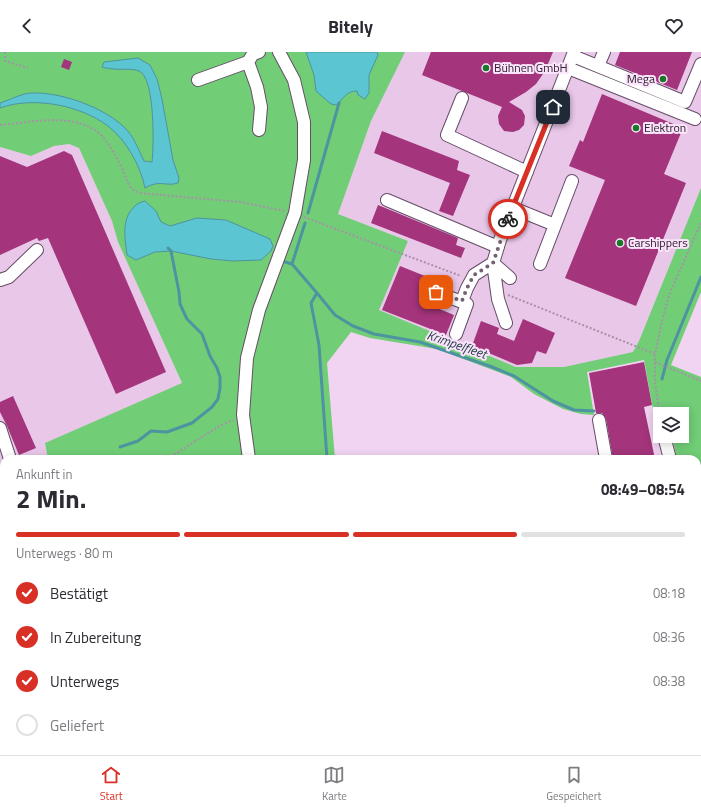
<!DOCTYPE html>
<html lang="de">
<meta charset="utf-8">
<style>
:root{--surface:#fff;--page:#f7f7f7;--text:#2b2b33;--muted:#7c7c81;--line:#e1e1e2;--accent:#d93025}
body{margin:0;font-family:"Titillium Web",sans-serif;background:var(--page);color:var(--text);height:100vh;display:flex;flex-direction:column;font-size:15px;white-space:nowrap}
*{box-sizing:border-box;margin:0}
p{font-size:13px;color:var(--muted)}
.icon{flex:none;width:22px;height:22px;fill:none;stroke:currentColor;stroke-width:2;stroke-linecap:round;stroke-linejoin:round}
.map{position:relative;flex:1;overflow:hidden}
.details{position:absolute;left:0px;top:403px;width:701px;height:300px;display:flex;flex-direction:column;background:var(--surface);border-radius:12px 12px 0 0;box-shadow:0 2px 10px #0003}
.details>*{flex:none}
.buttons{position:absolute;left:653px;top:355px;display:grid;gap:8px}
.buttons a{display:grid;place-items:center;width:36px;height:36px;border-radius:0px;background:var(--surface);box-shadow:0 2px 10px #0003;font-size:20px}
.pin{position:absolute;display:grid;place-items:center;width:34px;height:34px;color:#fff;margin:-17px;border-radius:8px;box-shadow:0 2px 6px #0006}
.courier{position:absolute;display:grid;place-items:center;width:40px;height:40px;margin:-20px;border:3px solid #d93025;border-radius:50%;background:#fff;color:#222;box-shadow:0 1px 5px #0007}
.headline em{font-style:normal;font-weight:700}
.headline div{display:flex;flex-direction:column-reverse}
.headline{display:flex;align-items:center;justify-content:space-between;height:68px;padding:0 16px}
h1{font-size:26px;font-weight:700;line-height:30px}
.bar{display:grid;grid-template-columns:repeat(4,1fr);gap:6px 4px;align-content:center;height:48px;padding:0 16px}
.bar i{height:5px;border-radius:3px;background:var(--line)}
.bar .selected{background:var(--accent)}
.bar p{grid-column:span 4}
ol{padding:0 16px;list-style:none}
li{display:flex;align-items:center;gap:12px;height:44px}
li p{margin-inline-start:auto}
li .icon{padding:4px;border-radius:50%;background:var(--accent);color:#fff;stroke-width:4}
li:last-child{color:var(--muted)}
li i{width:22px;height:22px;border:2px solid var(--line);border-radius:50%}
header{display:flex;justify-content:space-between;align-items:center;height:52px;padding:0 16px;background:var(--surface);font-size:18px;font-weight:700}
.menu{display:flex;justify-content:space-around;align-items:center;height:56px;border-top:1px solid var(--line);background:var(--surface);font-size:11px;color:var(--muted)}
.menu a{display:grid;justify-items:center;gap:2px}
.menu .selected{color:var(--accent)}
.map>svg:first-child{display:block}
.built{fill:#e9c7e9}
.green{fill:#71ce77}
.water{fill:#5bc5d1;stroke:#4e94a0}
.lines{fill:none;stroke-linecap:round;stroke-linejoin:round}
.stream{stroke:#4e94a0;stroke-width:3}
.building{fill:#a4347b}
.minor-casing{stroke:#654d66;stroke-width:14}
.path{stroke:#a791a8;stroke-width:2;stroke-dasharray:2 2;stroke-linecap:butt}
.minor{stroke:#fff;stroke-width:12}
.done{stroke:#726173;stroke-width:4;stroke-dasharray:0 7.2}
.route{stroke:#d93025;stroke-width:5}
.poi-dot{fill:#177828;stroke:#fbe3fb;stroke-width:1.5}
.labels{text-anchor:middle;stroke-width:4;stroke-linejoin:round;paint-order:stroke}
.poi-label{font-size:12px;fill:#2e232f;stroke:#fbe3fb;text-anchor:start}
.water-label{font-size:13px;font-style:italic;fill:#1c3d40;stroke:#fbe3fb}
</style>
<header><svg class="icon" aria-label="back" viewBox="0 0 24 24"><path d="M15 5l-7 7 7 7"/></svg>Bitely<svg class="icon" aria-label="heart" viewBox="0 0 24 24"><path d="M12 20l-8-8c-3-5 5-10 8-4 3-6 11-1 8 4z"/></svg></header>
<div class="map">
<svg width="701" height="703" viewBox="0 0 701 703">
<rect width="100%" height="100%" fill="#f1d4f2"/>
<path class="built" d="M403,0h298v136l-62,153 -6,11 -69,15h-48l-137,-57 29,-69 -70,-27 33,-93z
M69,92l10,4 33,73 6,21 64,142 -137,59 3,16h-44v195l-4,2v-509l31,9 23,-10z
M523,699h85l1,4h-86z"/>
<path class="green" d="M0,0h405l-34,69 -33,93 70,27 -29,69 137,57h48l69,-15 6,-11 62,-153v104l-30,73 30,12v139h-4v-57h-20l-5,-23h10v-22h-22v16l-3,1 -13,-71 -57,12 7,43 -13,-1 -18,-5 -29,-15 -23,-17 -74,-28 -67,-11 -19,-6 -24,31 8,96h-287l-3,-16 137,-60 -64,-141 -6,-21 -33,-73 -10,-4 -15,2 -23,10 -31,-9z
M4,602v41l-4,2v-41z
M701,607v96h-69v-4h65v-90z
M4,670v29h519v4h-523v-31z"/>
<path class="water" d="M306,0h71l1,3 -9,20v18l-4,6 -7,-4 -1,-4c-10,0 -14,7 -20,14l-6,-1 -15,-13 -2,-16z
M138,6l12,7 7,14 5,20 11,61 6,18 -1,5c-12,4 -18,-4 -33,5 -5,-23 -18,-47 -37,-62 -28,-21 -75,-30 -108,-18v-5c10,-3 22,-10 32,-10 29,-1 71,14 92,34 10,9 14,22 20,34l8,1c2,-16 3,-85 -13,-91 -8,-3 -17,-1 -25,-2 -4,0 -8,-1 -12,-2l2,-5z
M145,149l11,10 5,11 9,4 27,-8 29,2 44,19 3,7 -2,5 -10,9 -28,1 -22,-2 -40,-8 -16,1 -19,8 -9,-5c-2,-16 -6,-36 7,-48 2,-3 7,-5 11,-6z"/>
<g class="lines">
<path class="stream" d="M308,161l31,-110
M285,210l7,2 25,29 -6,10 8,42 8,114
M292,212l13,-41
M317,241l18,22 18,11 21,8 46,8 72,25 22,9 39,25 21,9 20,1
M662,327l5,-19 34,-83
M120,395l18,-6 13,-10 16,1 25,-9 20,-16 6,-8 2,-11v-11l-3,-9 -7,-12 -8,-22 -15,-15 -7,-15 -1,-12 -8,-41 -3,-3"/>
</g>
<path class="building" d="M431,0h122l-8,19 -9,13 -10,8 -17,10 13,8 3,6 -1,9 -5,5 -6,2 -9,-1 -5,-7 -1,-8 4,-9 -80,-32z
M620,0h72l-15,38 -62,-25z
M64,7l8,3 -3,8 -8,-3z
M602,42l81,34 -19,46 22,9 -50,123 -71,-28 40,-98 -36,-14 11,-26 3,2z
M382,79l77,30 -2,9 13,5 -17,41 -14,-5 11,-28 -76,-30z
M64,99l8,4 94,217 -50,22 -68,-156 -9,3 -2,-3 -37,17v-99l27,11z
M378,153l80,33 -2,7 9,3 -4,10 -90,-35z
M400,214l35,14 -6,9v5l-4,9 29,12 -8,20 -64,-25z
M523,267l32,14 -9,21 -9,-3 -5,12 -15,2 -45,-19 9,-25 18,7 -2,6 17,7z
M644,310l8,43 -8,2 11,52h-42l-7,-40 -4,-6h-6l-7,-40z
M13,344l23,52 -17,7 -12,-29 -7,-14v-10z"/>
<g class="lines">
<g class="minor-casing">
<path id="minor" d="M573,4l112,46 16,-38
M598,14l6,-14
M568,16l127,51
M198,28l50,-18
M462,46l-15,37 80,37
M259,78l2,-23 -4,-20 -9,-25 5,-8 6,-2
M387,148l111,47
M513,156l42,17
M493,211l17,15
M540,212l32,-83
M0,228l9,-3 28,-27
M436,240l31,12 -11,30
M462,249l5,-13 7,-13 19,-12
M506,271l-8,-24 -5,-36 7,-23 74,-188
M599,368l7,39
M0,376l10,31
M664,384l6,23
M249,407l-6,-44 4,-57 12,-48 36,-97 9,-53v-38l-10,-42 -15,-28
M0,466l4,-2
M697,478h4
M0,488l4,-2
M0,537l4,-2
M0,650l4,-2
M356,703l19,-3 24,3
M486,703l12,-4"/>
</g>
<path class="path" d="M5,0v9l23,7
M0,73c32,-3 79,-14 103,12 7,9 13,19 18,29 7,12 4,21 18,27l101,9 45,9
M304,165l157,59
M508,243l147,59
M655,310l46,19
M660,364l-5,-33v-29l7,-33 7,-26 32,-72
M167,407l54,-34 12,-5
M697,599l4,-1
M0,627l4,-2
M0,667l4,-2
M0,680l4,-2
M238,699l1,4
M451,699v4"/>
<use href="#minor" class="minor"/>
</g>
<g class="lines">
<path class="done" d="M436,240l26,9 5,-13 7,-13 19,-12 15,-44"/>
<path class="route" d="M508,167l45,-112"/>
</g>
<g class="poi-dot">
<circle cx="486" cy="16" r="4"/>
<circle cx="663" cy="27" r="4"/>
<circle cx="636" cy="76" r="4"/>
<circle cx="620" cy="191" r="4"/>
</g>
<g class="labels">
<g class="poi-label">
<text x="494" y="20">Bühnen GmbH</text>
<text x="655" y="31" text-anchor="end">Mega</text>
<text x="644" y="80">Elektron</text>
<text x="628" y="195">Carshippers</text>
</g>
<g class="water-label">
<text transform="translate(457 292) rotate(19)" y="5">Krimpelfleet</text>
</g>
</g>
</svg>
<div class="buttons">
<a><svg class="icon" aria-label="layers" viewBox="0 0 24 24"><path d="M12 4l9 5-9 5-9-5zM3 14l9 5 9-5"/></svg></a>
</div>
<div class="pin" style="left:436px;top:240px;background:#ea580c"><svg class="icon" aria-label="bag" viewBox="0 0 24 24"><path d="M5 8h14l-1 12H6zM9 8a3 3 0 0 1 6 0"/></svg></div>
<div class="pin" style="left:553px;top:55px;background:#1f2937"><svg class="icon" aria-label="home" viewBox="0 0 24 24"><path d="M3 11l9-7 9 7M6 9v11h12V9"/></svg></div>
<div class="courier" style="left:508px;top:167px"><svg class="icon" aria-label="bike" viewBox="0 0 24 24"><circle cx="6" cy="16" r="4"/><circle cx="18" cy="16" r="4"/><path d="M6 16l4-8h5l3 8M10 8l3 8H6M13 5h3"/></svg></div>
<section class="details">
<div class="headline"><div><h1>2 Min.</h1><p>Ankunft in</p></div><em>08:49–08:54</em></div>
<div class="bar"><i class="selected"></i><i class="selected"></i><i class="selected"></i><i></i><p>Unterwegs · 80 m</p></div>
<ol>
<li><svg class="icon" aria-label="check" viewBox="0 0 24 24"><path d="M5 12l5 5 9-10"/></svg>Bestätigt<p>08:18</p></li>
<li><svg class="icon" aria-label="check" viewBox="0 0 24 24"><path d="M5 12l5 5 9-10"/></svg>In Zubereitung<p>08:36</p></li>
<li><svg class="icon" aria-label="check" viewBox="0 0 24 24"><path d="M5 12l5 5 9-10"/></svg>Unterwegs<p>08:38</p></li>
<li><i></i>Geliefert</li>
</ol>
</section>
</div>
<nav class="menu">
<a class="selected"><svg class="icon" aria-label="home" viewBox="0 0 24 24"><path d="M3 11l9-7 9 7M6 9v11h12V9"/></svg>Start</a>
<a><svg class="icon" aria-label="map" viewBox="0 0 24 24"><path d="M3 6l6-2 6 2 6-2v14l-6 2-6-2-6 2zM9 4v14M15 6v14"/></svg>Karte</a>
<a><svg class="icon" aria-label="saved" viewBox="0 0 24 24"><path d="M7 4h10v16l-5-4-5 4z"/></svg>Gespeichert</a>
</nav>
